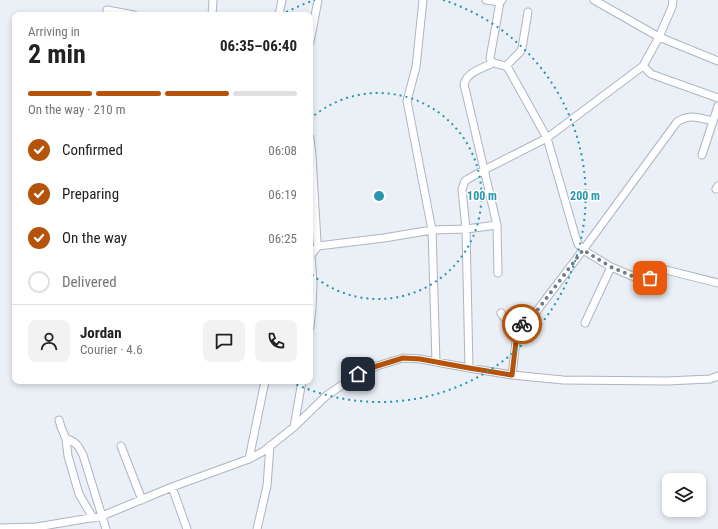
<!DOCTYPE html>
<meta charset="utf-8">
<style>
:root{--surface:#fff;--page:#f2f2f2;--text:#222;--muted:#767676;--line:#e0e0e0;--accent:#b45309}
body{margin:0;font-family:"Roboto Condensed",sans-serif;background:var(--page);color:var(--text);height:100vh;display:flex;flex-direction:column;font-size:15px;white-space:nowrap}
*{box-sizing:border-box;margin:0}
p{font-size:13px;color:var(--muted)}
.icon{flex:none;width:22px;height:22px;fill:none;stroke:currentColor;stroke-width:2;stroke-linecap:round;stroke-linejoin:round}
.map{position:relative;flex:1;overflow:hidden}
.sheet{position:absolute;left:12px;top:12px;width:301px;height:372px;display:flex;flex-direction:column;background:var(--surface);border-radius:8px;box-shadow:0 2px 6px #0003}
.sheet>*{flex:none}
.controls{position:absolute;left:662px;top:473px;display:grid;gap:8px}
.controls a{display:grid;place-items:center;width:44px;height:44px;border-radius:8px;background:var(--surface);box-shadow:0 2px 6px #0003;font-size:20px}
.pin{position:absolute;display:grid;place-items:center;width:34px;height:34px;color:#fff;margin:-17px;border-radius:8px;box-shadow:0 2px 6px #0006}
.courier{position:absolute;display:grid;place-items:center;width:40px;height:40px;margin:-20px;border:3px solid #b45309;border-radius:50%;background:#fff;color:#222;box-shadow:0 1px 5px #0007}
.headline em{font-style:normal;font-weight:700}
.headline div{display:flex;flex-direction:column-reverse}
.headline{display:flex;align-items:center;justify-content:space-between;height:68px;padding:0 16px}
h1{font-size:26px;font-weight:700;line-height:30px}
.bar{display:grid;grid-template-columns:repeat(4,1fr);gap:6px 4px;align-content:center;height:48px;padding:0 16px}
.bar i{height:5px;border-radius:3px;background:var(--line)}
.bar .current{background:var(--accent)}
.bar p{grid-column:span 4}
.line{display:flex;align-items:center;gap:10px;padding:0 16px;border-top:1px solid var(--line)}
.line div{flex:1}
.round{display:grid;place-items:center;flex:none;width:42px;height:42px;border-radius:8px;background:var(--page)}
ol{padding:0 16px;list-style:none}
li{display:flex;align-items:center;gap:12px;height:44px}
li p{margin-inline-start:auto}
li .icon{padding:4px;border-radius:50%;background:var(--accent);color:#fff;stroke-width:4}
li:last-child{color:var(--muted)}
li i{width:22px;height:22px;border:2px solid var(--line);border-radius:50%}
.map>svg:first-child{display:block}
.lines{fill:none;stroke-linecap:round;stroke-linejoin:round}
.minor-casing{stroke:#adb4c3;stroke-width:9}
.minor{stroke:#fff;stroke-width:7}
.done{stroke:#777d88;stroke-width:4;stroke-dasharray:0 7.2}
.route{stroke:#b45309;stroke-width:5}
.ring{fill:none;stroke:#2896ae;stroke-width:2;stroke-dasharray:2 4}
.centre{fill:#2896ae;stroke:#fff;stroke-width:2}
.ring-label{font-size:12px;text-anchor:middle;font-weight:bold;fill:#2896ae;stroke:#fff;stroke-width:3;stroke-linejoin:round;paint-order:stroke}
</style>
<div class="map">
<svg width="718" height="529" viewBox="0 0 718 529">
<rect width="100%" height="100%" fill="#ebeff6"/>
<g class="lines">
<g class="minor-casing">
<path id="minor" d="M423,0l-7,67 -9,34 25,129 4,132
M486,0l14,2 2,-2
M594,0l65,37 59,24
M500,2l-10,56 1,3c5,5 12,2 17,7l39,70 28,97 3,9 5,6 28,17 33,14h4c4,-5 1,-13 10,-13l60,15
M107,10l27,5
M212,15l1,-15
M279,15l3,-15
M310,42l8,-42
M493,63c-10,5 -26,9 -29,21l33,141 1,48
M506,66l14,-14 2,-4 6,-36
M643,66l8,8 67,24
M310,138l2,18 5,86 1,4 66,-8 48,-8 34,-1 31,-4
M702,155l16,-49
M716,189l2,-3
M501,313c3,7 12,10 18,15
M585,323l26,-56
M310,327l2,-19 1,-25 -2,-28 7,-9
M469,368l-3,-139 -4,-40 3,-8 3,-2 16,-9 63,-32 96,-72 16,-29 13,-30 1,-7
M512,375l5,-42 2,-5 4,-5 13,-11 47,-62 94,-128c13,-9 22,-4 36,-1
M59,420l2,7 5,12c10,2 13,8 17,16l23,74
M294,427l8,-46
M66,439l2,17 11,38 14,24
M121,446l21,54
M249,459l16,-78
M172,487l15,42
M0,528l37,-1 65,-11 70,-29 77,-28 15,-8 30,-24 32,-31 32,-22 19,-8 26,-8 17,1 49,9 43,7 51,5 104,1 43,-2 8,-3
M257,529l10,-43 3,-40"/>
</g>
<use href="#minor" class="minor"/>
</g>
<g class="lines">
<path class="done" d="M522,324l14,-12 47,-62 28,17 33,14h4l2,-3"/>
<path class="route" d="M358,374l19,-8 26,-8 17,1 49,9 43,7 5,-42 2,-5 3,-4"/>
</g>
<g class="ring">
<path d="M310 119A103 103 0 1 1 310 273"/>
<path d="M281 15A206 206 0 0 1 315 0M443 0A206 206 0 1 1 289 381"/>
</g>
<circle cx="379" cy="196" r="6" class="centre"/>
<g class="ring-label">
<text x="482" y="200">100 m</text>
<text x="585" y="200">200 m</text>
</g>
</svg>
<div class="controls">
<a><svg class="icon" aria-label="layers" viewBox="0 0 24 24"><path d="M12 4l9 5-9 5-9-5zM3 14l9 5 9-5"/></svg></a>
</div>
<div class="pin" style="left:650px;top:278px;background:#ea580c"><svg class="icon" aria-label="bag" viewBox="0 0 24 24"><path d="M5 8h14l-1 12H6zM9 8a3 3 0 0 1 6 0"/></svg></div>
<div class="pin" style="left:358px;top:374px;background:#1f2937"><svg class="icon" aria-label="home" viewBox="0 0 24 24"><path d="M3 11l9-7 9 7M6 9v11h12V9"/></svg></div>
<div class="courier" style="left:522px;top:324px"><svg class="icon" aria-label="bike" viewBox="0 0 24 24"><circle cx="6" cy="16" r="4"/><circle cx="18" cy="16" r="4"/><path d="M6 16l4-8h5l3 8M10 8l3 8H6M13 5h3"/></svg></div>
<section class="sheet">
<div class="headline"><div><h1>2 min</h1><p>Arriving in</p></div><em>06:35–06:40</em></div>
<div class="bar"><i class="current"></i><i class="current"></i><i class="current"></i><i></i><p>On the way · 210 m</p></div>
<ol>
<li><svg class="icon" aria-label="check" viewBox="0 0 24 24"><path d="M5 12l5 5 9-10"/></svg>Confirmed<p>06:08</p></li>
<li><svg class="icon" aria-label="check" viewBox="0 0 24 24"><path d="M5 12l5 5 9-10"/></svg>Preparing<p>06:19</p></li>
<li><svg class="icon" aria-label="check" viewBox="0 0 24 24"><path d="M5 12l5 5 9-10"/></svg>On the way<p>06:25</p></li>
<li><i></i>Delivered</li>
</ol>
<div class="line" style="height:72px"><a class="round"><svg class="icon" aria-label="person" viewBox="0 0 24 24"><circle cx="12" cy="8" r="4"/><path d="M4 21q1-7 8-7t8 7"/></svg></a><div><b>Jordan</b><p>Courier · 4.6</p></div><a class="round"><svg class="icon" aria-label="chat" viewBox="0 0 24 24"><path d="M4 5h16v11H9l-5 4z"/></svg></a><a class="round"><svg class="icon" aria-label="phone" viewBox="0 0 24 24"><path d="M5 4h4l2 5-3 2q2 4 5 5l2-3 5 2v4C11 20 4 13 5 4z"/></svg></a></div>
</section>
</div>
